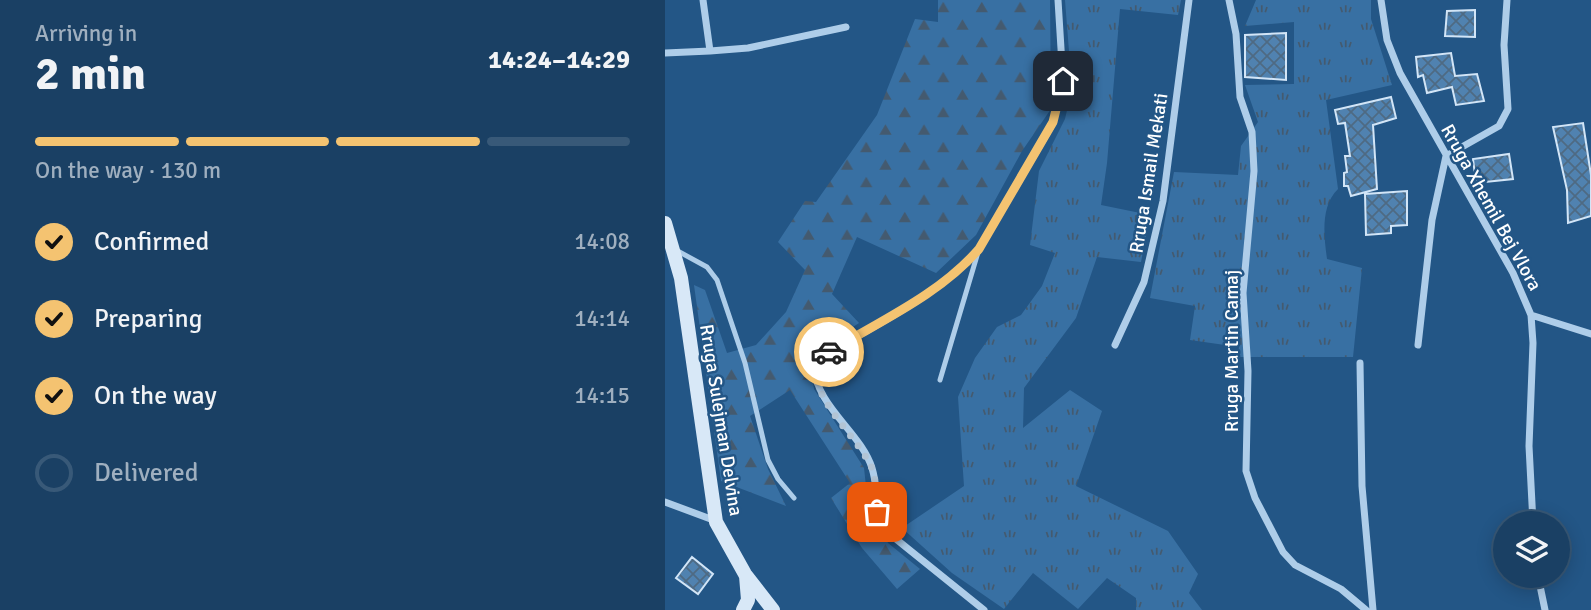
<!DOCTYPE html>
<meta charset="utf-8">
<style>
:root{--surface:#1a4064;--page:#23476a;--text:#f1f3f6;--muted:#9fafbf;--line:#385978;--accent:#f4c371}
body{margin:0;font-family:Signika,sans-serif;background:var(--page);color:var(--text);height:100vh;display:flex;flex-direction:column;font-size:26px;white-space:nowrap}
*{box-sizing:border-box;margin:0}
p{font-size:23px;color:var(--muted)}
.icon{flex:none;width:38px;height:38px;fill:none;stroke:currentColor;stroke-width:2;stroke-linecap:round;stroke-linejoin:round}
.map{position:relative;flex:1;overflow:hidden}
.details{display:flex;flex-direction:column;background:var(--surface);width:665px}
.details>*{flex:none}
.tools{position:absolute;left:828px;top:511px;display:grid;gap:14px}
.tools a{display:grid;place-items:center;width:77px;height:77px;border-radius:50%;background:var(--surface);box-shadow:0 4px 18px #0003,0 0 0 2px var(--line);font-size:35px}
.pin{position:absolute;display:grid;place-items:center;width:60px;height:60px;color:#fff;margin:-30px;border-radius:14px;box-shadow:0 4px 10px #0006}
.courier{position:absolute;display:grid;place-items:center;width:70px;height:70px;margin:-35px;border:5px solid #f4c371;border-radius:50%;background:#fff;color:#222;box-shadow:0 2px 9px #0007}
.summary em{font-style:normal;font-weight:700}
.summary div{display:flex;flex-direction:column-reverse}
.summary{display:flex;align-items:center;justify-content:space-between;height:119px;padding:0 35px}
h1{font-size:46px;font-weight:700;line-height:52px}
.bar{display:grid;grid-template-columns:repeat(4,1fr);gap:10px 7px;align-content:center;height:84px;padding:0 35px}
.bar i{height:9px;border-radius:5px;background:var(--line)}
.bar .active{background:var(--accent)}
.bar p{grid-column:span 4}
ol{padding:0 35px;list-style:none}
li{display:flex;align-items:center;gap:21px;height:77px}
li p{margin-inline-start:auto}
li .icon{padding:7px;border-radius:50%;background:var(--accent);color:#111;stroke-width:4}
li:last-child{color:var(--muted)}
li i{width:38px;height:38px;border:4px solid var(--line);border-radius:50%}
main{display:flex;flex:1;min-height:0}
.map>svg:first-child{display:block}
.grass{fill:url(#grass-tufts)}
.forest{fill:url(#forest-firs)}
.building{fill:url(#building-cross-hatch);stroke:#d2e5f7;stroke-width:2}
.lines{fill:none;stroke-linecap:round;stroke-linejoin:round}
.service{stroke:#aecde9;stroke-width:5}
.minor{stroke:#aecde9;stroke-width:7}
.secondary{stroke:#d8e8f7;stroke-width:14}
.done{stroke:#b2c4d5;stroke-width:7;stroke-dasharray:0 12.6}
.route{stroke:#f4c371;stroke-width:9}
.labels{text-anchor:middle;stroke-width:5;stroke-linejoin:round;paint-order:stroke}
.street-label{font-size:19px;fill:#fff;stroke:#235686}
</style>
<main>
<section class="details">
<div class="summary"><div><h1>2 min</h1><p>Arriving in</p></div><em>14:24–14:29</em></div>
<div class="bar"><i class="active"></i><i class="active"></i><i class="active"></i><i></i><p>On the way · 130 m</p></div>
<ol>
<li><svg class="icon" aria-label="check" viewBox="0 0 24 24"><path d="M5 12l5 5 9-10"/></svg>Confirmed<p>14:08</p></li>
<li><svg class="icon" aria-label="check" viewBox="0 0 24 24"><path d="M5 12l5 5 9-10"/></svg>Preparing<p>14:14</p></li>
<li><svg class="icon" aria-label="check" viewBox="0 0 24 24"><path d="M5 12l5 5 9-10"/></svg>On the way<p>14:15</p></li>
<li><i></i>Delivered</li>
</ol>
</section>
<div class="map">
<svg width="926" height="610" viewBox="0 0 926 610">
<defs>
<pattern id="grass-tufts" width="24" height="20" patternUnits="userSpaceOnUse" patternTransform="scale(1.75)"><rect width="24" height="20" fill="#3870a3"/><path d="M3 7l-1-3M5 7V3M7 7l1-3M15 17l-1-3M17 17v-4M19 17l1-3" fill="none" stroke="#445a6f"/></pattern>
<pattern id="forest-firs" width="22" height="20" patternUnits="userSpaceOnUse" patternTransform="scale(1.75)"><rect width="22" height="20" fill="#3870a3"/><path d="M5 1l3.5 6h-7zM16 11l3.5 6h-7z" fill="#445a6f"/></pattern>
<pattern id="building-cross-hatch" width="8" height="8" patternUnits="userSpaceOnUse" patternTransform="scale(1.75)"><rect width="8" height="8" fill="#5082b0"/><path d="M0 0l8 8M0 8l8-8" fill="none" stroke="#4e6a83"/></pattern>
</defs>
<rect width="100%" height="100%" fill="#235686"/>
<path class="grass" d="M400,0h116l-3,15 -58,-6 -13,154 -6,42 49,10 -9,47 -44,-5 -21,61 -52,70 -1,40 47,-38 32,21 -26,75 92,45 30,43 -9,19 13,17h-66v-12l-29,-20 -29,31 -45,-36 -29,36 -52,-36 -50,-45 62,-42 -6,-89 17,-39 22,-31 24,-12 21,-29 13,-33 -25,-8 9,-74 26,-52 7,-30z
M591,0h115v19l21,66 -66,15 12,89c-18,17 -14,48 -11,70l35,9 -9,89h-115l1,-10 -49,-7 5,-34 -45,-8 24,-126 64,3 3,-29 17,-24 -13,-37 49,-1v-62l-49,4z"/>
<path class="forest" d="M273,0h112l1,109 -29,42 -46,84 -40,38 -79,-36 -25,57 27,29 -50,33 5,33 50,79 4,37 20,38 32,26 -23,20 -35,-41 -31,-50 19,-15 -60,-93 -40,26 18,53 18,37 -65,-25 -27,-196 11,5 22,63 29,-8 30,-33 19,-42 -27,-28 27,-41 11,1 61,-87 38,-96 23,3z"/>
<path class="building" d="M810,10v27l-30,-1 2,-25z
M621,33v47l-41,-3v-42z
M786,53l4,23 22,-2 7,27 -28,4 -4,-18 -25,6 -4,-18 -5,2 -2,-20z
M726,97l5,21 -23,7 4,64 -26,7 -3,-10h-4v-13l3,-1 -2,-16h5l-5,-33 -7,1 -3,-14z
M918,123l8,52v41l-23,7 -1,-33 -14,-63z
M844,154l4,25 -37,4 -3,-24z
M742,191v34l-16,1v7l-25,2 -1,-41z
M27,557l21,17 -15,20 -22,-16z"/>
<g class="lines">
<path class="service" d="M9,249l33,18 10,13 28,83 23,97 10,19 16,19
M275,380l39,-131"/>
<path class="minor" d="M564,0l7,34 4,63 12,35 2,39 -11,122 5,78 -2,100 9,27 28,54 12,13 46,24 25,21
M716,0l6,40 13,33 113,200 18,42 2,28 -4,103 4,77
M45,51l38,-3 98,-21
M0,53l45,-2 -7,-51
M866,315l60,19
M450,345l29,-63 19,-81 26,-201
M753,345l14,-125 14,-64 53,-30 9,-17 -4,-64 3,-45
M695,363l2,123 11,124
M0,502l51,19
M873,576l7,34
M319,610l-98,-79c-12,-25 -7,-40 -14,-63 -11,-36 -57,-62 -58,-103l8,-8c53,-33 115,-60 157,-108l74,-126 10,-42 -5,-81"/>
<path class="secondary" d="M0,223l16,55 35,244 29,52 28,36
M78,610l5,-10 -2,-24"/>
</g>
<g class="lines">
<path class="done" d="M164,352l-15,13c1,37 39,68 56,99 7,13 6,34 7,48"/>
<path class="route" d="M164,352c51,-31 110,-57 150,-103l74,-127 10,-41"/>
</g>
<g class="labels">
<g class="street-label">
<text transform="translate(483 173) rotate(-81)" y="7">Rruga Ismail Mekati</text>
<text transform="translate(827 207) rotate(61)" y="7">Rruga Xhemil Bej Vlora</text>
<text transform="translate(566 351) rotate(-90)" y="7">Rruga Martin Camaj</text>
<text transform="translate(57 420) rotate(81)" y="7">Rruga Sulejman Delvina</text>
</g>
</g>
</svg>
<div class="tools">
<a><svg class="icon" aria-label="layers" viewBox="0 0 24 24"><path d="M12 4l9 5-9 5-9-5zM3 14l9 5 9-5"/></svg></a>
</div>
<div class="pin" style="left:212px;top:512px;background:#ea580c"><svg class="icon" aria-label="bag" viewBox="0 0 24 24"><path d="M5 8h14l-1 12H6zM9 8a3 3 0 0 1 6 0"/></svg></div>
<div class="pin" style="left:398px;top:81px;background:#1f2937"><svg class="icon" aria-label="home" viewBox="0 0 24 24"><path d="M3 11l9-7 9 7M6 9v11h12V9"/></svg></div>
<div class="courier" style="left:164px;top:352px"><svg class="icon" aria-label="car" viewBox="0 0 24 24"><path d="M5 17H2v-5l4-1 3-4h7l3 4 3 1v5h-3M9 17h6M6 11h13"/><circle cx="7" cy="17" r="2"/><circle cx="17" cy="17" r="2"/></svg></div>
</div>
</main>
